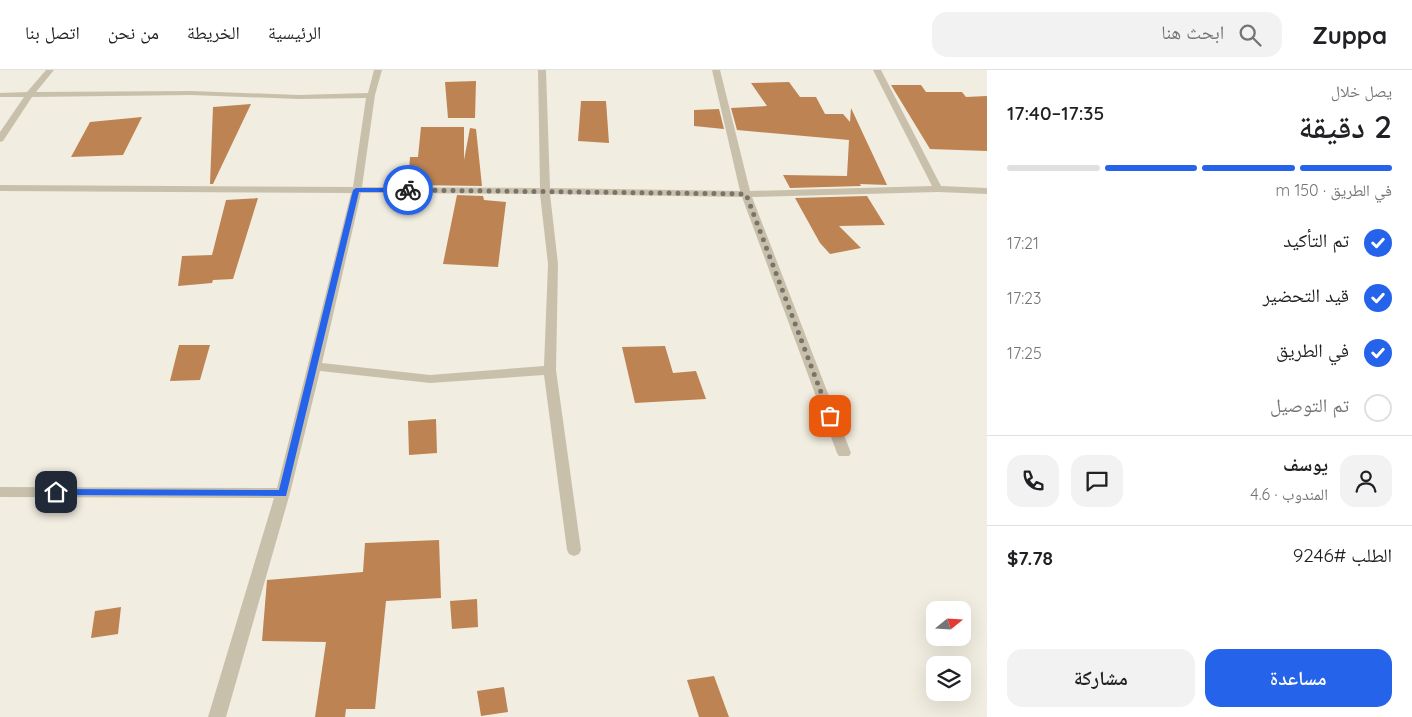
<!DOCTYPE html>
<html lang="ar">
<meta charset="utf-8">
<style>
:root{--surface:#fff;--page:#f2f2f2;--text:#202124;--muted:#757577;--line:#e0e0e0;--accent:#2563eb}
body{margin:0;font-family:Quicksand,"Noto Naskh Arabic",sans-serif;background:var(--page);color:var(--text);direction:rtl;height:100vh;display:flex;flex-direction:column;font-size:19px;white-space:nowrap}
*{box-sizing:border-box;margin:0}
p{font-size:16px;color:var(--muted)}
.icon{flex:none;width:28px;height:28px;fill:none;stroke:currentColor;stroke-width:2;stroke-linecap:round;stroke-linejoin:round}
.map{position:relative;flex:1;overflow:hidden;direction:ltr}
.panel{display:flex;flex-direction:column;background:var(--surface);width:425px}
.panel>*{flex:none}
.needle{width:32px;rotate:72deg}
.fabs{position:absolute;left:926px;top:531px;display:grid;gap:10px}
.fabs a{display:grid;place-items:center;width:45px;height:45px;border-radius:10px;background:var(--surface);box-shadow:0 5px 20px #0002;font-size:25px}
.pin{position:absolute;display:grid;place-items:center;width:42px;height:42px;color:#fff;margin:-21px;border-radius:10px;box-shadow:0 2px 8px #0006}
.courier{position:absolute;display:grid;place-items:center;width:50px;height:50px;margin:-25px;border:4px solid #2563eb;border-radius:50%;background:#fff;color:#222;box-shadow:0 1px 6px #0007}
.overview em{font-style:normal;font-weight:600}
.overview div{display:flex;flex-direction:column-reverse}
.overview{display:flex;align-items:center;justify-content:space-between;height:85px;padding:0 20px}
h1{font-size:32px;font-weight:600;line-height:38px}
.bar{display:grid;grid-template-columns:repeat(4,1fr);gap:8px 5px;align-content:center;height:60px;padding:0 20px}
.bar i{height:6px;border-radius:4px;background:var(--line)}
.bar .selected{background:var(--accent)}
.bar p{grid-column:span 4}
.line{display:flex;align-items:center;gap:12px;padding:0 20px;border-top:1px solid var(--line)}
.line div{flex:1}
.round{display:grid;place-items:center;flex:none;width:52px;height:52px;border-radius:15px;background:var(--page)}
ol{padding:0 20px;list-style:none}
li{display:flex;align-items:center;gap:15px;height:55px}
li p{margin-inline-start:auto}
li .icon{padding:5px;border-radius:50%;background:var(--accent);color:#fff;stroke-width:4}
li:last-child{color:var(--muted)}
li i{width:28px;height:28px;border:2px solid var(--line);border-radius:50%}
.button{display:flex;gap:10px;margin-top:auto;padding:10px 20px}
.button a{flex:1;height:58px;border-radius:15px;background:var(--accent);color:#fff;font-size:20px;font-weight:600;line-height:58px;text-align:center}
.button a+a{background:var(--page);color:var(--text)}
header{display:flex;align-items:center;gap:30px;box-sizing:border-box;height:70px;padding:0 25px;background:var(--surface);border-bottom:1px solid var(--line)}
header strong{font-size:24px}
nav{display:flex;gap:28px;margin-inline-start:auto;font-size:18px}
.search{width:350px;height:45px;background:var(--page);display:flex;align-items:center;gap:12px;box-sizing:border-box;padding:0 18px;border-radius:15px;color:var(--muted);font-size:19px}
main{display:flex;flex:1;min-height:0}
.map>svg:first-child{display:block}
.building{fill:#bd8352}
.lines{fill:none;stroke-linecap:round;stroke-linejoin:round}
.minor{fill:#c9c0ac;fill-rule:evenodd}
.route{fill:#2563eb}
.done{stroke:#79736a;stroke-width:5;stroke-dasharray:0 9}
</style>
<header>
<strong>Zuppa</strong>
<div class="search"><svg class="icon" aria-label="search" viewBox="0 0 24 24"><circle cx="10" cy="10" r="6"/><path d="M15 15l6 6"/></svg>ابحث هنا</div>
<nav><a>الرئيسية</a><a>الخريطة</a><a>من نحن</a><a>اتصل بنا</a></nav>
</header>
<main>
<section class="panel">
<div class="overview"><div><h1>2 دقيقة</h1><p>يصل خلال</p></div><em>17:35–17:40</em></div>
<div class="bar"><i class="selected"></i><i class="selected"></i><i class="selected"></i><i></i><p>في الطريق · 150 m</p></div>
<ol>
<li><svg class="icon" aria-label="check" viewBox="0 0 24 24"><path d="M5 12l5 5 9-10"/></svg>تم التأكيد<p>17:21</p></li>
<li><svg class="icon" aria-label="check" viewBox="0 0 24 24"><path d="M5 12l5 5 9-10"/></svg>قيد التحضير<p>17:23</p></li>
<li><svg class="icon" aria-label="check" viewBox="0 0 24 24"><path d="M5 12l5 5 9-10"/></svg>في الطريق<p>17:25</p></li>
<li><i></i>تم التوصيل</li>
</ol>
<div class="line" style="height:90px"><a class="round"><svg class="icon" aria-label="person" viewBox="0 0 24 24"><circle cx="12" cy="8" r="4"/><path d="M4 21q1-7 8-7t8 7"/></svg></a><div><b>يوسف</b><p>المندوب · 4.6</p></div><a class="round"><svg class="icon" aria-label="chat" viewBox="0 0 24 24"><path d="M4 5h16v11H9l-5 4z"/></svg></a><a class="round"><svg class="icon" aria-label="phone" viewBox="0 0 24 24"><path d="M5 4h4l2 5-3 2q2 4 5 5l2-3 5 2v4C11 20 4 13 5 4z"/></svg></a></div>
<div class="line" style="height:65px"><div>الطلب #9246</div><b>$7.78</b></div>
<div class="button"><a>مساعدة</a><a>مشاركة</a></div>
</section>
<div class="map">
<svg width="987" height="647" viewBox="0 0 987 647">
<rect width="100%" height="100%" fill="#f1ede0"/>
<path class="building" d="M476,11l-1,37h-27l-3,-36z
M789,12l11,15h16l9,17h18l7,8 1,-14 36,77 -27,-1 1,2 -71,2 -7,-13 64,1 2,-36 -112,-10 -6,-22 36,-2 -16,-23z
M891,15h30l5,7h36l4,5 21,-1v55l-57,-2z
M581,31h25l3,42 -31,-2z
M251,34l-38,80h-3l3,-77z
M719,39l5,20 -30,-3v-16z
M142,47l-19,38 -52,2 19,-35z
M421,57h43v33l6,-32 6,1 6,57 -74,-1 2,-28h8z
M457,125l26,1 1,4 22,2 -8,65 -55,-3z
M867,126l18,29 -46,1 22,22 -31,6 -10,-11 -25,-45z
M258,128l-25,81 -20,1 -1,3 -34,3 4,-30 30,-1 14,-55z
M179,275h31l-10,35 -30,1z
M665,276l8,27 23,-2 10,28 -71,4 -13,-56z
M436,349l1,34 -28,2 -1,-34z
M439,470l2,58 -55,3 -11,108h-29l-1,8h-30l11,-75 -64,-1 5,-61 96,-8 2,-29z
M477,529l1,28 -26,2 -2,-28z
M121,537l-3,27 -27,4 4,-27z
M714,606l15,41h-30l-12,-37z
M504,617l4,25 -27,4 -4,-25z"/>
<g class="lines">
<path class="minor" d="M46,0h8l-18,22 155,-1 108,4 69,-2 6,-23h8l-7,25 -13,92 178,1 -2,-118h8l4,118 190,3 -28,-121h8l30,121 182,-5 -59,-116h8l60,116 46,2v6l-49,-2 -186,5 99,256 -2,3h-10l-2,-3 -95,-256 -192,-3 8,70 -2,106 25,180 -2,4 -5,2 -5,-2 -2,-4 -23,-175 -114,8 -110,-12 -30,122 -64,224h-18l66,-219 -274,-1v-10l277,1 74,-295 -351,-2v-6l353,2 13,-89 -67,1 -108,-4 -159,2 -29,44 -3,1v-10l24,-35h-24v-4l27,-1zM361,123l179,1 8,70 -4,102 -114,9 -108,-12z"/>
</g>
<path class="route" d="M408,118l2,1v3h-51l-73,304 -233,-1 -1,-3 4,-3 223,1 74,-300 3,-2z"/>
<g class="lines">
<path class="done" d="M408,120l338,4 84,222"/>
</g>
</svg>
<div class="fabs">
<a><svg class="needle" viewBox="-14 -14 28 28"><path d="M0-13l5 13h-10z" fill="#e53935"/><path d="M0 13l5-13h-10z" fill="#757577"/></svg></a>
<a><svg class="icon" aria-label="layers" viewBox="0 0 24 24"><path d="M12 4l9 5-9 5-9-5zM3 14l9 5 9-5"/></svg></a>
</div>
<div class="pin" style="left:830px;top:346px;background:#ea580c"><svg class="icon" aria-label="bag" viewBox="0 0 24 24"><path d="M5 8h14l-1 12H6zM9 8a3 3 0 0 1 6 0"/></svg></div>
<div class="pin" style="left:56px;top:422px;background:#1f2937"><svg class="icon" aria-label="home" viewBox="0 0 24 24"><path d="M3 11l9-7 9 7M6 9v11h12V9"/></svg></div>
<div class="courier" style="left:408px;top:120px"><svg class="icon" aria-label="bike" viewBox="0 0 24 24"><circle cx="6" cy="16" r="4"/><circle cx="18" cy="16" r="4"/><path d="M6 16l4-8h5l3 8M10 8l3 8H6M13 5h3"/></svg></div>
</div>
</main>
